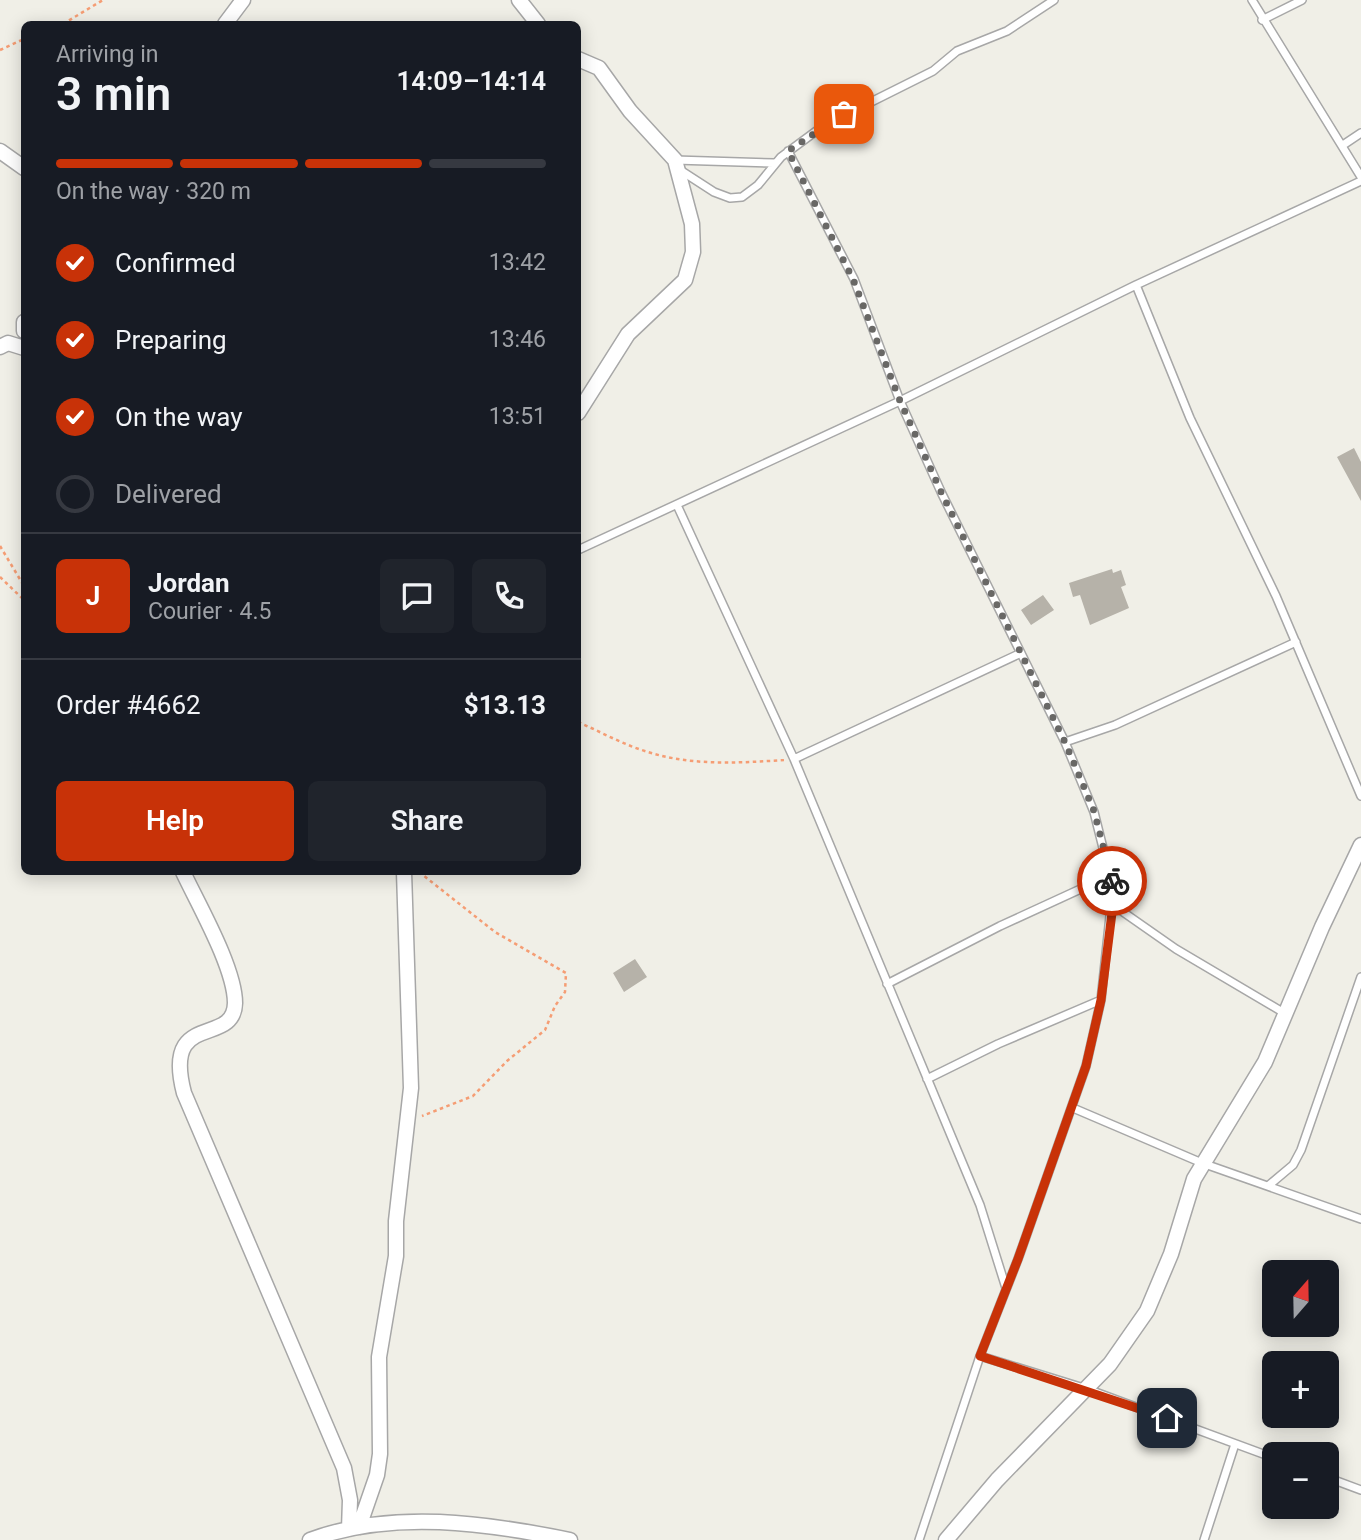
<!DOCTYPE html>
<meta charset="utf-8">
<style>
:root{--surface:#171b24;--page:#20242c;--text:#f1f3f6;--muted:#9ea1a6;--line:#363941;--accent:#c83208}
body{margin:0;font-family:Roboto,sans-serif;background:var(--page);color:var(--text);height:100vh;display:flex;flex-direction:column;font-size:26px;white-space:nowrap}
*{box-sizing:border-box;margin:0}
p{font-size:23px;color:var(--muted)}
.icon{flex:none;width:38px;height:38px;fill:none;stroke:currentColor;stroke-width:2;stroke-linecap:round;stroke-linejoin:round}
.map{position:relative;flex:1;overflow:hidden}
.details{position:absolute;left:21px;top:21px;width:560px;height:854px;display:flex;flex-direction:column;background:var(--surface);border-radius:10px;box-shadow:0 4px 18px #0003}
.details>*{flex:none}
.needle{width:46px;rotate:20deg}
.tools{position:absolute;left:1262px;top:1260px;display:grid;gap:14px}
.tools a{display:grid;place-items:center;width:77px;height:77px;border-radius:10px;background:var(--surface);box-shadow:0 4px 18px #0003;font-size:35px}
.pin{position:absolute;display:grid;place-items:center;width:60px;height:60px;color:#fff;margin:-30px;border-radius:14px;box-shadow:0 4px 10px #0006}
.courier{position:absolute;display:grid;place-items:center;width:70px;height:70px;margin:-35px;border:5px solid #c83208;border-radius:50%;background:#fff;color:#222;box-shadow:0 2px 9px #0007}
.head em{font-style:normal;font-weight:600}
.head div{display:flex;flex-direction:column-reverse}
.head{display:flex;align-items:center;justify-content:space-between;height:119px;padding:0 35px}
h1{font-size:46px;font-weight:600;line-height:52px}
.bar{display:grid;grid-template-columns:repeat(4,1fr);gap:10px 7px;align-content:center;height:84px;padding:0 35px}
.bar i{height:9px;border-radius:5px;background:var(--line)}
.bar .on{background:var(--accent)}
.bar p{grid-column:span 4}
.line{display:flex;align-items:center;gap:18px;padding:0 35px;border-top:2px solid var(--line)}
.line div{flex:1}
.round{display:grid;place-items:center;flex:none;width:74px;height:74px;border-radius:10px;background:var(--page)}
ol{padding:0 35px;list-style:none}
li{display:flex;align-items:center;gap:21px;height:77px}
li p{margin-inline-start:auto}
li .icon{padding:7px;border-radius:50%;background:var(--accent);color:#fff;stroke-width:4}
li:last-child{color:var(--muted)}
li i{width:38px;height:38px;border:4px solid var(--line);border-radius:50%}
.primary-button{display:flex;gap:14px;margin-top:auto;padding:14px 35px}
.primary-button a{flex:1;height:80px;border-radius:10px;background:var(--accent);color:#fff;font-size:28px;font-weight:600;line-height:80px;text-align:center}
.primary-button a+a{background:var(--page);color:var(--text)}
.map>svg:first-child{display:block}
.building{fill:#b6b2a9}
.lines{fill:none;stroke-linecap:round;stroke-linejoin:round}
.lane-casing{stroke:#a7a7a7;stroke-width:10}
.street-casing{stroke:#a7a7a7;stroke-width:17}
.path{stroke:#f59d74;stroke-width:2.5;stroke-dasharray:3.5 3.5;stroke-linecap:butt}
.lane{stroke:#fff;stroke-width:7}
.street{stroke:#fff;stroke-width:14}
.done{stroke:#696866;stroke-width:7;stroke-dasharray:0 12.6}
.route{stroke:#c83208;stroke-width:9}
</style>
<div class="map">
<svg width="1361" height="1540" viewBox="0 0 1361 1540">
<rect width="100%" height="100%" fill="#f0efe7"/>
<path class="building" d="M1354,448l7,14v39l-24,-44z
M1112,569l1,4 8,-3 5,15 -5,2 8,21 -39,17 -10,-30 -7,2 -4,-14z
M1043,595l11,15 -23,15 -10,-15z
M635,959l12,18 -23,15 -11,-19z"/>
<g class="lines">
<g class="lane-casing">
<path id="lane" d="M1252,0l109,177
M1262,20l40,-20
M1343,145l18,-12
M788,151l66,128 46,122 42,93 123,248 29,70 19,76 -12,112 -15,66 -68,193 -38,97 -61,184
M675,160l99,3
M680,170l34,22 16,6 12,-1 16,-12 23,-28 42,-31 110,-55 24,-20 50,-20 47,-31
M1136,285l54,133 86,178 85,200
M677,505l117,254 186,446 26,83
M578,550l322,-149 236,-116 225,-104
M1065,742l50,-17 181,-83
M794,759l227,-106
M1113,905l63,44 110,65
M887,984l113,-58 111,-51
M927,1079l71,-35 103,-44
M1073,1108l129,55 159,56
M1268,1186l25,-21 8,-15 60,-173
M980,1356l107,33 187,69
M1326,1477l35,13
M1204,1540l31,-96"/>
</g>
<g class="street-casing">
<path id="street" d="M519,0l19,24
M225,24l18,-24
M578,59l21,9 31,43 45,49 17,64 1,28 -8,28 -57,54 -50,79
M0,151l24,17
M24,322v9
M0,347l8,-4 16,5
M183,872c15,32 52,96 52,131 -1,45 -73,6 -51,90l160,375 6,32 -1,29
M359,1527l18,-52 3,-21 -1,-97 17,-101v-35l15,-133 -7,-216
M310,1540c83,-31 176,-17 260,0
M946,1540l51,-60 113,-116 37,-53 24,-57 23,-75 71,-117 57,-135 39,-82"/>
</g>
<path class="path" d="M63,24l40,-24
M0,50l24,-11
M0,546l24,40
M0,577l24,23
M578,722c23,10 46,23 70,30 44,14 90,11 136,8
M419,872l76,60 71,41 -1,19 -10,14 -10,24 -38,31 -34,35 -51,20"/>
<use href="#lane" class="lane"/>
<use href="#street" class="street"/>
</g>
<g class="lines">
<path class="done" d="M844,114l-56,37 65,128 47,122 42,93 123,248 29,69 18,70"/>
<path class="route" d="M1112,881l1,24 -12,95 -15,66 -68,193 -38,97 187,62"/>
</g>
</svg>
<div class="tools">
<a><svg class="needle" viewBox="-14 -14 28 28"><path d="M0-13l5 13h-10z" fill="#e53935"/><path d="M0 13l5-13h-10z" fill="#9ea1a6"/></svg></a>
<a>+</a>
<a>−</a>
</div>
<div class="pin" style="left:844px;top:114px;background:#ea580c"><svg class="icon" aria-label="bag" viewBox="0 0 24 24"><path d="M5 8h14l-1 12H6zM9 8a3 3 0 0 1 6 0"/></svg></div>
<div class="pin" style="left:1167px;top:1418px;background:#1f2937"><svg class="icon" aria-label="home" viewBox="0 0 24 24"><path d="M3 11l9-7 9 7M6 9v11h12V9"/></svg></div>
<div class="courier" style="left:1112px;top:881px"><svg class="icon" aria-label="bike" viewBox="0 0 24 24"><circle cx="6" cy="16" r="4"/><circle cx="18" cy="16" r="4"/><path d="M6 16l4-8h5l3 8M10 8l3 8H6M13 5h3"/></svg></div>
<section class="details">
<div class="head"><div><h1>3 min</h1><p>Arriving in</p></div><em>14:09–14:14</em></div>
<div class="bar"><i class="on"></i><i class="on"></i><i class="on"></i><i></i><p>On the way · 320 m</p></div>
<ol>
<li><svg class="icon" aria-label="check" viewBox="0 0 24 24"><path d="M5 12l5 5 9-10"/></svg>Confirmed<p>13:42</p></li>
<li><svg class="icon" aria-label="check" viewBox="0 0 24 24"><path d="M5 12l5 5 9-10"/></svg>Preparing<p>13:46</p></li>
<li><svg class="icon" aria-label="check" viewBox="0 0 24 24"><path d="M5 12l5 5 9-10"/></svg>On the way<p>13:51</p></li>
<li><i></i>Delivered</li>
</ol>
<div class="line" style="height:126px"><b class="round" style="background:var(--accent);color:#fff">J</b><div><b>Jordan</b><p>Courier · 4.5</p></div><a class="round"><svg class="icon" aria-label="chat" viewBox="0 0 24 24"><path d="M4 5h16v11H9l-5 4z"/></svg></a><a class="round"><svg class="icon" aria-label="phone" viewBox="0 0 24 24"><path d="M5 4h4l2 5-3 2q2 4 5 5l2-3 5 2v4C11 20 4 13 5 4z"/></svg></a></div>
<div class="line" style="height:91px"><div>Order #4662</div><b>$13.13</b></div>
<div class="primary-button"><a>Help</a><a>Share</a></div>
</section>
</div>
